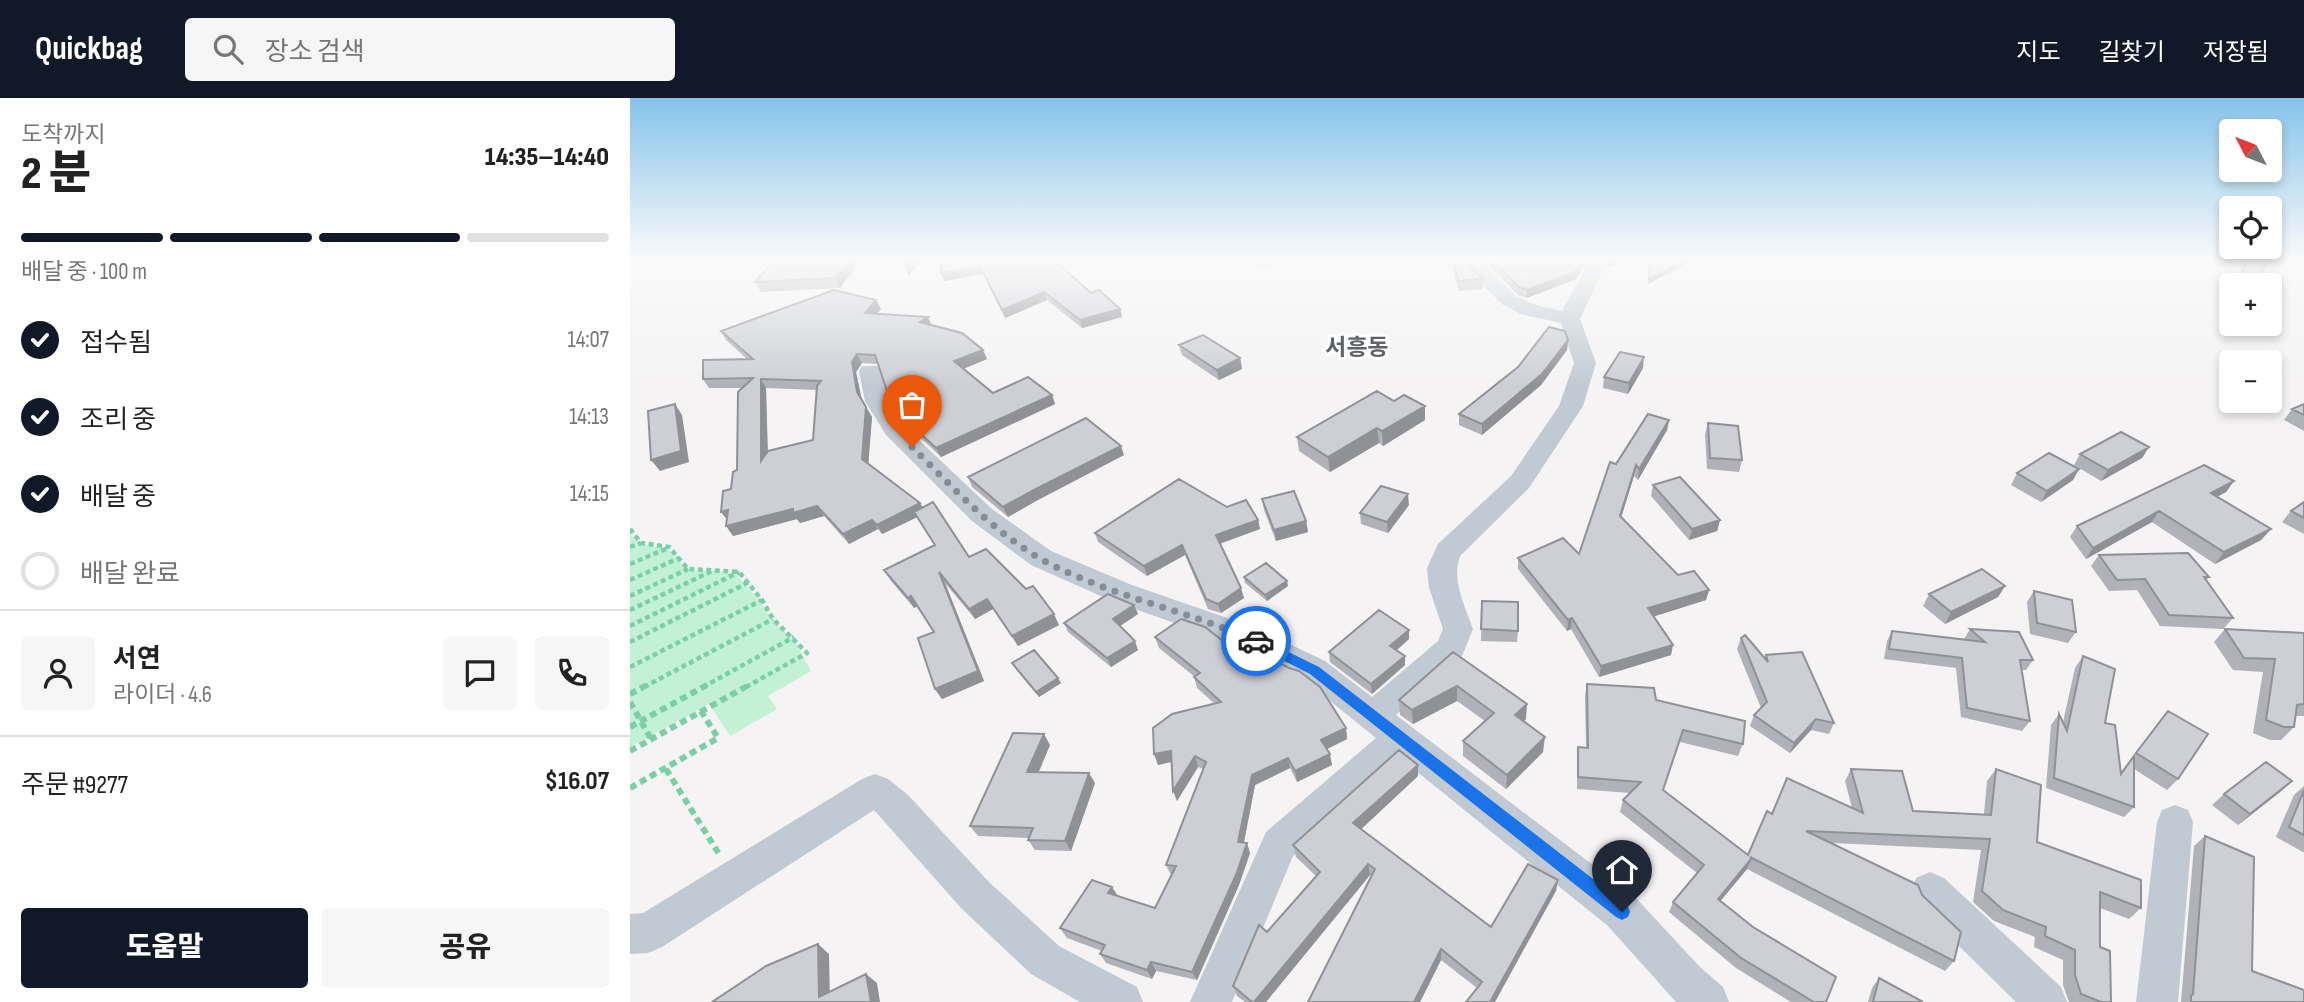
<!DOCTYPE html>
<html lang="ko">
<meta charset="utf-8">
<style>
:root{--surface:#fff;--page:#f6f6f6;--text:#222;--muted:#767676;--line:#e0e0e0;--accent:#111827}
body{margin:0;font-family:"Sofia Sans Condensed","Noto Sans KR",sans-serif;background:var(--page);color:var(--text);height:100vh;display:flex;flex-direction:column;font-size:26px;white-space:nowrap}
*{box-sizing:border-box;margin:0}
p{font-size:23px;color:var(--muted)}
.icon{flex:none;width:38px;height:38px;fill:none;stroke:currentColor;stroke-width:2;stroke-linecap:round;stroke-linejoin:round}
.map{position:relative;flex:1;overflow:hidden}
.side{display:flex;flex-direction:column;background:var(--surface);width:630px}
.side>*{flex:none}
.needle{width:46px;rotate:312deg}
.buttons{position:absolute;left:1589px;top:21px;display:grid;gap:14px}
.buttons a{display:grid;place-items:center;width:63px;height:63px;border-radius:7px;background:var(--surface);box-shadow:0 4px 10px #0003;font-size:35px}
.pin{position:absolute;display:grid;place-items:center;width:60px;height:60px;color:#fff;margin:-72px -30px;border-radius:50% 50% 50% 0;rotate:-45deg;box-shadow:0 0 7px #0007}
.pin .icon{rotate:45deg}
.courier{position:absolute;display:grid;place-items:center;width:70px;height:70px;margin:-35px;border:5px solid #1a73e8;border-radius:50%;background:#fff;color:#222;box-shadow:0 2px 9px #0007}
.summary em{font-style:normal;font-weight:800}
.summary div{display:flex;flex-direction:column-reverse}
.summary{display:flex;align-items:center;justify-content:space-between;height:119px;padding:0 21px}
h1{font-size:46px;font-weight:800;line-height:52px}
.bar{display:grid;grid-template-columns:repeat(4,1fr);gap:10px 7px;align-content:center;height:84px;padding:0 21px}
.bar i{height:9px;border-radius:5px;background:var(--line)}
.bar .active{background:var(--accent)}
.bar p{grid-column:span 4}
.line{display:flex;align-items:center;gap:18px;padding:0 21px;border-top:2px solid var(--line)}
.line div{flex:1}
.round{display:grid;place-items:center;flex:none;width:74px;height:74px;border-radius:7px;background:var(--page)}
ol{padding:0 21px;list-style:none}
li{display:flex;align-items:center;gap:21px;height:77px}
li p{margin-inline-start:auto}
li .icon{padding:7px;border-radius:50%;background:var(--accent);color:#fff;stroke-width:4}
li:last-child{color:var(--muted)}
li i{width:38px;height:38px;border:4px solid var(--line);border-radius:50%}
.cta{display:flex;gap:14px;margin-top:auto;padding:14px 21px}
.cta a{flex:1;height:80px;border-radius:7px;background:var(--accent);color:#fff;font-size:28px;font-weight:800;line-height:80px;text-align:center}
.cta a+a{background:var(--page);color:var(--text)}
header{display:flex;align-items:center;gap:42px;box-sizing:border-box;height:98px;padding:0 35px;background:var(--accent);color:#fff}
header strong{font-size:33px}
nav{display:flex;gap:38px;margin-inline-start:auto;font-size:24px}
.search{width:490px;height:63px;background:var(--page);display:flex;align-items:center;gap:18px;box-sizing:border-box;padding:0 24px;border-radius:7px;color:var(--muted);font-size:26px}
main{display:flex;flex:1;min-height:0}
.map>svg:first-child{display:block}
.green{fill:#c3f1d5}
.lines{fill:none;stroke-linecap:round;stroke-linejoin:round}
.path-far1{stroke:#7ad0a6;stroke-width:4.5;stroke-dasharray:5 3.5;stroke-linecap:butt}
.path{stroke:#7ad0a6;stroke-width:6;stroke-dasharray:7 4.5;stroke-linecap:butt}
.minor{fill:#c1cad2;fill-rule:evenodd}
.wall{fill:#b0b2b7;fill-rule:evenodd}
.shaded-wall{fill:#909195}
.building{fill:#cdcfd5;stroke:#909195;stroke-width:2;fill-rule:evenodd}
.route{fill:#1a73e8}
.done{stroke:#868d94;stroke-width:7;stroke-dasharray:0 12.6}
.labels{text-anchor:middle;stroke-width:6;stroke-linejoin:round;paint-order:stroke}
.far-quarter-label{font-size:23px;font-weight:bold;fill:#5f6368;stroke:#fff}
</style>
<header>
<strong>Quickbag</strong>
<div class="search"><svg class="icon" aria-label="search" viewBox="0 0 24 24"><circle cx="10" cy="10" r="6"/><path d="M15 15l6 6"/></svg>장소 검색</div>
<nav><a>지도</a><a>길찾기</a><a>저장됨</a></nav>
</header>
<main>
<section class="side">
<div class="summary"><div><h1>2 분</h1><p>도착까지</p></div><em>14:35–14:40</em></div>
<div class="bar"><i class="active"></i><i class="active"></i><i class="active"></i><i></i><p>배달 중 · 100 m</p></div>
<ol>
<li><svg class="icon" aria-label="check" viewBox="0 0 24 24"><path d="M5 12l5 5 9-10"/></svg>접수됨<p>14:07</p></li>
<li><svg class="icon" aria-label="check" viewBox="0 0 24 24"><path d="M5 12l5 5 9-10"/></svg>조리 중<p>14:13</p></li>
<li><svg class="icon" aria-label="check" viewBox="0 0 24 24"><path d="M5 12l5 5 9-10"/></svg>배달 중<p>14:15</p></li>
<li><i></i>배달 완료</li>
</ol>
<div class="line" style="height:126px"><a class="round"><svg class="icon" aria-label="person" viewBox="0 0 24 24"><circle cx="12" cy="8" r="4"/><path d="M4 21q1-7 8-7t8 7"/></svg></a><div><b>서연</b><p>라이더 · 4.6</p></div><a class="round"><svg class="icon" aria-label="chat" viewBox="0 0 24 24"><path d="M4 5h16v11H9l-5 4z"/></svg></a><a class="round"><svg class="icon" aria-label="phone" viewBox="0 0 24 24"><path d="M5 4h4l2 5-3 2q2 4 5 5l2-3 5 2v4C11 20 4 13 5 4z"/></svg></a></div>
<div class="line" style="height:91px"><div>주문 #9277</div><b>$16.07</b></div>
<div class="cta"><a>도움말</a><a>공유</a></div>
</section>
<div class="map">
<svg width="1674" height="904" viewBox="0 0 1674 904">
<rect width="100%" height="100%" fill="#f5f3f3"/>
<path class="green" d="M0,436l10,10 28,5 19,22h31l19,4 24,28 11,18 22,19 17,31 -43,25 9,13 -47,27 -21,-32 -79,43z"/>
<g class="lines">
<path class="path-far1" d="M0,431l11,14 28,4 19,22 51,3 23,28 11,19 34,34 -61,34
M0,449l11,-4
M0,466l38,-16
M0,482l49,-22
M0,498l58,-27
M0,512l84,-40
M0,528l109,-54
M0,544l119,-60
M0,569l132,-67
M14,589l129,-68
M73,589l91,-50"/>
<path class="path" d="M0,596l17,-9
M0,604l21,37
M0,629l77,-42
M0,653l119,-66
M36,671l53,85
M0,690l88,-50 -17,-27"/>
<path class="minor" d="M467,162h20l-2,4h-16z
M828,162h22l37,37 19,8 26,6 28,-51h18l-28,59 16,44 -13,43 -54,82 -69,68c-9,24 5,50 13,73l-11,27 -66,59 240,183 64,69 23,20 6,15h-53l-68,-76 -208,-168 -107,98 -61,146h-42l76,-170 110,-94 -73,-59 -69,-35 -122,-43 -81,-36 -59,-44 -86,-86 -21,-34 -6,-30 3,-5h16l11,35 15,25 88,83 59,42 81,34 124,43 69,33 47,36 66,-56 5,-12 -14,-41 -2,-20 11,-24 73,-68 48,-70 15,-43 -13,-40 -40,-9 -18,-9z
M245,676l13,5 19,15 82,88 70,64 78,41 6,15h-63l-49,-28 -70,-66 -87,-98 -212,137 -14,6 -18,1v-40l13,-1 219,-134z
M1545,707l13,5 5,12 -15,180h-42l21,-180 5,-12z
M1300,774l14,6 117,109 6,15h-51l-100,-98 -5,-13 5,-13z"/>
</g>
<path class="wall" d="M145,162h86l-21,28 -79,4 -6,-10z
M311,162l150,33 29,16 2,8 -40,11 -35,-28 -42,18 -22,-44 -39,7z
M623,162h54l-32,2 -1,4 -20,1z
M821,162h13l19,19v10l-24,2 -8,-27z
M854,162h104l-12,19 -49,19 -9,-3z
M1615,162h23l-13,25h-19z
M251,211l-5,5 56,12 55,33 -24,10 30,24 59,2 3,9 -114,53 -35,-33 -19,-33 -9,-27 -16,-1 -6,9 6,28 10,17 -4,46 55,44 46,50 90,68 -41,21 -25,-37 -18,10 -30,-36 39,98 -42,18 -7,-10 -1,-57 -16,-26 -4,2 -23,-27 -7,-11 50,-25 -17,-28 -35,17 -4,-5 -29,15 -25,-28 -24,7 -3,-4 -64,17 -2,-47 6,-19 6,-82h-34l-6,-9 45,-19 -22,-20 -5,-9zM136,290l51,2 -4,50 -45,13z
M938,242l-1,10 -26,35 -59,50 -23,-10v-11z
M549,247l61,13 2,11 -23,11 -37,-25z
M1013,270l-15,26 -25,-6 1,-11z
M1674,306v27l-20,-11 8,-11z
M795,322l-42,26 -4,-3 -49,29 -31,-21 -2,-14z
M1039,322l-2,10 -29,50 -4,-4 -13,42 57,57 31,15 -3,10 -52,16 17,39 -72,22 -28,-48 -4,2 -49,-62v-11l61,-4 37,-90z
M1078,325l34,37 -3,12 -32,-3 -2,-35z
M1519,349l-7,11 -41,23 -27,-16 6,-11z
M494,357l-88,46 -28,16 -36,-30 -4,-10z
M1449,371l-6,11 -32,22 -30,-17 6,-12z
M1604,383l-8,11 -9,5 54,32 -10,11 -46,24 -63,-42 -66,37 -16,-22 7,-11z
M1023,387l67,35 -3,11 -28,9 -38,-44z
M632,401l44,22 2,11 -32,9 -12,-31z
M1674,404v32l-22,-12 9,-11z
M779,407l-21,28 -27,-9 -1,-11z
M597,409l31,13 2,9 -40,15 24,54 -23,15 -13,-4 -23,-54 -38,21 -49,-34 -3,-9z
M1469,457l110,22 -3,4 27,37 -10,11 -63,-3 -23,-36 -28,1 -18,-25z
M614,479l44,9 -21,15 -22,-18z
M1375,488l-7,11 -53,27 -22,-18 6,-12z
M1404,493l42,41 -8,11 -38,-9 -3,-32z
M852,503l36,30 -1,11 -36,-1z
M504,507l4,9 -18,12 18,24 -27,17 -43,-35 -4,-9z
M1340,531l63,31 -7,10h-4l8,51 -8,10 -61,-14 -5,-49 -72,-9 3,-18 5,-10 72,8z
M1595,531l79,4v83h-9l-1,11 -13,13h-11l-17,-7 10,-61 -30,-2 -19,-28z
M525,539l78,12 113,79 1,11 -20,10 5,16 -35,17 -7,-14 -35,17 -11,57 6,11 -11,32 -42,95 -41,-9 -4,8 -46,-16 -6,-9 2,-3 -35,-13 -7,-10 58,-32 37,12 17,-33h-1l-5,-10 37,-96 -5,-2 -21,34 -6,-39 -13,3 57,-61 -18,-16 -3,-11h1l-36,-29z
M1111,540l24,21 1,-4 68,68 -5,11 -18,-4 -21,23 -40,-27 4,-11 7,-7 -24,-59z
M779,541l-12,11 8,15 -33,29 -42,-32 -1,-10z
M823,554l73,67 -2,2 19,31 -37,37 -43,-33v-15l22,-20 -28,-20 -44,23 -13,-9 -1,-15z
M1453,558l38,116 38,-50 9,-11 10,68 -11,11 -33,-21v38l-10,10 -78,-29 5,-63 8,-11 4,8 12,-54z
M382,565l49,20 -22,14 -23,-28z
M957,586l69,16 87,44 -5,12 -58,-14 -17,48 85,65 24,-41 80,-6 -7,-27 6,-12 62,42 71,3 3,-33 9,-12 41,73 104,66 -12,11 -29,-11v39l11,55h-42l-6,-17v-25l-29,-13 1,-10 -41,-16 -21,-19 8,-52 -148,-7 121,118 -9,10 -198,-102 -27,32 106,101h-35l-55,-34 -67,-56 4,-10 24,-29 -77,-61 3,-12 7,-7 -53,-4v-30l1,-12 8,1 -1,-52z
M420,647l-11,27 56,11 -24,68 -36,-1 -7,-10 1,-2 -51,-2 -8,-10z
M788,678l-57,53 130,98 65,-36 -79,97 -36,-28 -21,42h-112l63,-126 -1,-1 -104,127h-21l-8,-6 -4,-10 34,-54 49,-56 -20,-19 -3,-12z
M1674,688v66h-1l-27,-15 18,-42z
M1650,694l-42,33 -26,-20 12,-11z
M1575,738l47,135 52,31h-123l13,-156z
M1249,880l44,24h-55l4,-14z"/>
<path class="shaded-wall" d="M218,162h13l-21,28 -5,-10z
M281,162h10l-12,15 -4,-8z
M954,162h4l-12,19 -49,19v-8z
M978,162h20l-21,8z
M1056,162h8l-46,24 1,-5z
M350,168l3,8 -39,7 -3,-8z
M414,194l3,8 -42,18 -3,-8z
M246,202l5,9 -12,13 -4,-9z
M490,211l2,8 -40,11 -2,-8z
M298,219l4,9 -12,-4z
M938,242l-1,10 -26,35 -59,50v-11z
M353,252l4,9 -29,12 -4,-10z
M227,256l5,9 -6,9 6,30 -5,-10 -5,-30z
M1014,259l-1,11 -15,26 1,-11z
M610,260l2,11 -23,11 -2,-10z
M131,281l5,9 2,82 -7,-9z
M422,297l3,9 -114,53 -5,-9z
M45,306l7,11 7,47 -29,9 -9,-11z
M795,308v14l-42,26 -1,-15z
M236,309l6,10 -4,51 -6,-9z
M1039,322l-2,10 -29,50 1,-11z
M747,330l2,15 -49,29 -2,-15z
M491,348l3,9 -88,46 -28,16 -5,-10 29,-16z
M1519,349l-7,11 -41,23 7,-11z
M1006,367l-2,11 -16,51 2,-11z
M1449,371l-6,11 -32,22 6,-11z
M1604,383l-8,11 -23,12 8,-11z
M778,396l1,11 -21,28 -1,-11z
M290,405l6,10 -44,21 -5,-9z
M187,408l7,10 -24,7 -3,-4 -64,17 -7,-10 67,-17z
M98,412v11l-7,-9z
M1529,413l-7,11 -66,37 7,-11z
M242,422l6,9 -29,15 -6,-10z
M628,422l2,9 -42,15 -2,-9z
M1090,422l-3,11 -28,9 3,-11z
M676,423l2,11 -32,9 -2,-11z
M1641,431l-10,11 -46,24 9,-12z
M552,447l3,10 -38,21 -3,-10z
M309,474l6,11 39,98 -42,18 -7,-10z
M657,483l1,5 -21,15 -2,-6z
M1375,488l-7,11 -53,27 6,-12z
M611,490l3,10 -23,15 -3,-9z
M1079,492l-3,10 -60,19 2,-11z
M281,498l7,10 -4,2 -6,-10z
M357,501l6,10 -18,10 -6,-10z
M504,507l4,9 -21,14 -4,-9z
M424,516l5,11 -41,21 -6,-10z
M942,520l-1,11 -4,2 1,-11z
M779,532v9l-18,16 -1,-9z
M505,543l3,9 -27,17 -4,-9z
M1043,547l-2,10 -72,22 2,-11z
M775,558v9l-33,29 -1,-10z
M428,580l3,5 -22,14 -3,-5z
M827,588v15l-44,23 -1,-14z
M897,606l-1,15 -11,11v-15z
M1186,621l-5,11 -21,23 4,-10z
M716,630l1,11 -24,12 -2,-11z
M414,636l6,11 -16,37 -7,-10z
M915,639l-2,15 -37,37 1,-14z
M541,653l4,10 -17,4 -4,-11z
M700,656l2,11 -35,17 -2,-11z
M565,658l3,11 -21,34 -4,-10z
M658,660l2,10 -35,17 -13,67 -4,-10 14,-67z
M788,667v11l-63,59 -2,-12z
M459,675l6,10 -24,68 -6,-10z
M1662,683l-12,11 -42,33 12,-11z
M617,745l3,10 -11,32 -42,95 -5,-8z
M1122,760l-5,11 -34,41 5,-11z
M738,766l2,11 -104,127h-12z
M928,782l-2,11 -61,111h-5z
M482,789l6,9 -10,-3z
M188,846l11,10 1,48 -11,-5z
M811,851v11l-21,42h-6z
M521,864l5,9 -4,8 -5,-9z
M236,876l11,9 3,19h-9z"/>
<path class="building" d="M145,162h73l-13,18 -80,4z
M276,162h5l-6,7z
M311,162h113l37,33 8,-3 21,19 -40,11 -36,-28 -42,18 -22,-44 -39,7z
M823,162h11l19,19 -24,2z
M862,162h92l-7,11 -50,19 -8,-3z
M1020,162h36l-37,19z
M1617,162h21l-13,25h-17z
M204,192l42,10 -11,13 63,4 -8,5 42,11 21,17 -29,11 39,32 35,-16 24,18 -116,53 -35,-33 -14,-24 -12,-36 -18,-1 -5,8 5,30 9,15 -4,52 58,44 -43,22 -5,-5 -29,14 -26,-28 -24,7v-4l-67,17 2,-16 -7,2 2,-21 8,-2 2,-17 4,-2 1,-78 15,-14 -50,1v-19l50,-1 -32,-28zM131,281l60,2 -4,5 -4,54 -45,11 -7,10z
M919,229l16,4 3,9 -26,34 -60,50 -23,-10 59,-47z
M573,237l37,23 -23,12 -38,-25z
M990,254l24,5 -15,26 -25,-6z
M747,293l17,10 10,-6 21,11 -43,25 -5,-3 -49,29 -31,-20z
M45,306l6,47 -30,9 -3,-49z
M1674,306v11l-12,-6z
M1018,316l21,6 -30,49 -3,-4 -16,51 58,59 16,-4 15,19 -61,18 25,37 -72,21 -29,-48 -4,2 -50,-62 45,-20 16,16 31,-92 6,2z
M456,320l35,28 -89,45 -29,16 -35,-30z
M1078,325l30,3 4,34 -32,-2z
M1491,334l28,15 -41,23 -28,-16z
M1419,355l30,16 -32,22 -30,-18z
M1574,367l30,16 -23,12 60,36 -47,23 -65,-41 -66,37 -16,-22z
M1050,379l40,43 -28,9 -39,-44z
M549,381l48,28 19,-7 12,20 -42,15 25,53 -23,16 -12,-5 -24,-54 -38,21 -49,-33z
M751,388l27,8 -21,28 -27,-9z
M664,393l12,30 -32,9 -12,-31z
M303,404l36,55 17,-8 40,40 7,-3 21,28 -42,22 -25,-37 -18,10 -30,-37 39,99 -43,18 -17,-51 16,-6 -23,-36 -3,2 -24,-28 51,-25 -21,-33z
M1674,404v16l-13,-7z
M1558,455l21,24h-5l29,41 -64,-3 -24,-36 -28,1 -18,-25z
M636,465l21,18 -22,14 -21,-18z
M1352,471l23,17 -54,26 -22,-18z
M1404,493l38,9 4,32 -39,-9z
M478,496l26,11 -21,14 22,22 -28,17 -43,-35z
M852,503l36,1v29l-37,-2z
M749,512l30,20 -19,16 15,10 -34,28 -42,-32z
M551,521l24,8 28,22 10,-7 46,26 10,3 21,16 26,41 -25,12 9,14 -35,17 -7,-13 -36,17 -14,67 9,1 -11,32 -44,97 -41,-10 -4,8 -47,-16 5,-9 -45,-17 32,-48 20,7 -4,6 47,15 21,-42 -10,-1 40,-103 -11,-6 -22,35 -2,-40 -17,3 -1,-26 19,-14 49,-12 -27,-25 6,-4 -45,-36z
M1340,531l49,3 14,28h-13l10,61 -63,-13 -5,-50 -73,-9 3,-18 93,11z
M1595,531l79,4v71l-7,1 -3,22h-10l-18,-7 9,-61 -31,-1z
M1115,537l23,27 -2,-7 36,-3 32,71 -18,-4 -22,24 -40,-28 13,-13 -26,-64z
M404,552l24,28 -22,14 -24,-29z
M823,554l74,52 -12,11 30,22 -38,38 -44,-34 31,-28 -37,-27 -45,24 -13,-10z
M1453,558l32,13 -10,54 10,2 6,49 13,-18v51l-80,-29 5,-64 8,17z
M957,586l67,4 2,12 89,21 -2,23 -60,-14 -20,60 85,65 19,-44 5,3 15,-36 76,35 -12,-44 51,2 11,40 78,4 5,-46 45,16 -4,57 104,38v28l-41,-16v55l10,4 1,51h-10l-20,-8 -6,-19v-25l-30,-14 1,-9 -43,-17 -21,-19 8,-52 -184,-8 112,54 4,10 39,37 -7,29 -204,-104 2,1 -34,41 35,28 83,50 -10,25h-12l-73,-44 -68,-56 31,-37 -81,-65 18,-18 -63,-5v-30l10,1z
M1538,613l40,23 -30,45 -42,-26z
M383,635l31,1 -17,38 62,1 -24,68 -37,-1 5,-12 -63,-2z
M769,652l19,15 -65,58 138,104 37,-63 30,16 -68,122h-24l16,-20 -41,-33 -27,53h-106l67,-133 -7,-5 -114,138h-2l-19,-16 26,-61 8,7 53,-60 -27,-27z
M1636,664l26,19 -42,33 -26,-20z
M1674,692v45l-15,-8z
M1575,738l49,21 -2,114 52,19v12h-113v-6l2,-2z
M188,846l1,53 47,-23 5,28h-159l54,-36z
M1249,880l44,24h-50z"/>
<linearGradient id="sky" x2="0" y2="1"><stop stop-color="#85c3ea"/><stop offset="0.56" stop-color="#fafafa"/><stop offset="1" stop-color="#fafafa" stop-opacity="0"/></linearGradient>
<rect width="1674" height="288" fill="url(#sky)"/>
<path class="route" d="M626,538l63,31 309,239 2,6 -2,5 -6,3 -6,-3 -306,-243 -59,-30 -2,-3z"/>
<g class="lines">
<path class="done" d="M282,349c40,39 80,84 129,112 67,37 145,51 215,82"/>
</g>
<g class="labels">
<g class="far-quarter-label">
<text x="727" y="257">서흥동</text>
</g>
</g>
</svg>
<div class="buttons">
<a><svg class="needle" viewBox="-14 -14 28 28"><path d="M0-13l5 13h-10z" fill="#e53935"/><path d="M0 13l5-13h-10z" fill="#767676"/></svg></a>
<a><svg class="icon" aria-label="locate" viewBox="0 0 24 24"><circle cx="12" cy="12" r="6"/><path d="M12 2v4M12 18v4M2 12h4M18 12h4"/></svg></a>
<a>+</a>
<a>−</a>
</div>
<div class="pin" style="left:282px;top:349px;background:#ea580c"><svg class="icon" aria-label="bag" viewBox="0 0 24 24"><path d="M5 8h14l-1 12H6zM9 8a3 3 0 0 1 6 0"/></svg></div>
<div class="pin" style="left:992px;top:814px;background:#1f2937"><svg class="icon" aria-label="home" viewBox="0 0 24 24"><path d="M3 11l9-7 9 7M6 9v11h12V9"/></svg></div>
<div class="courier" style="left:626px;top:543px"><svg class="icon" aria-label="car" viewBox="0 0 24 24"><path d="M5 17H2v-5l4-1 3-4h7l3 4 3 1v5h-3M9 17h6M6 11h13"/><circle cx="7" cy="17" r="2"/><circle cx="17" cy="17" r="2"/></svg></div>
</div>
</main>
